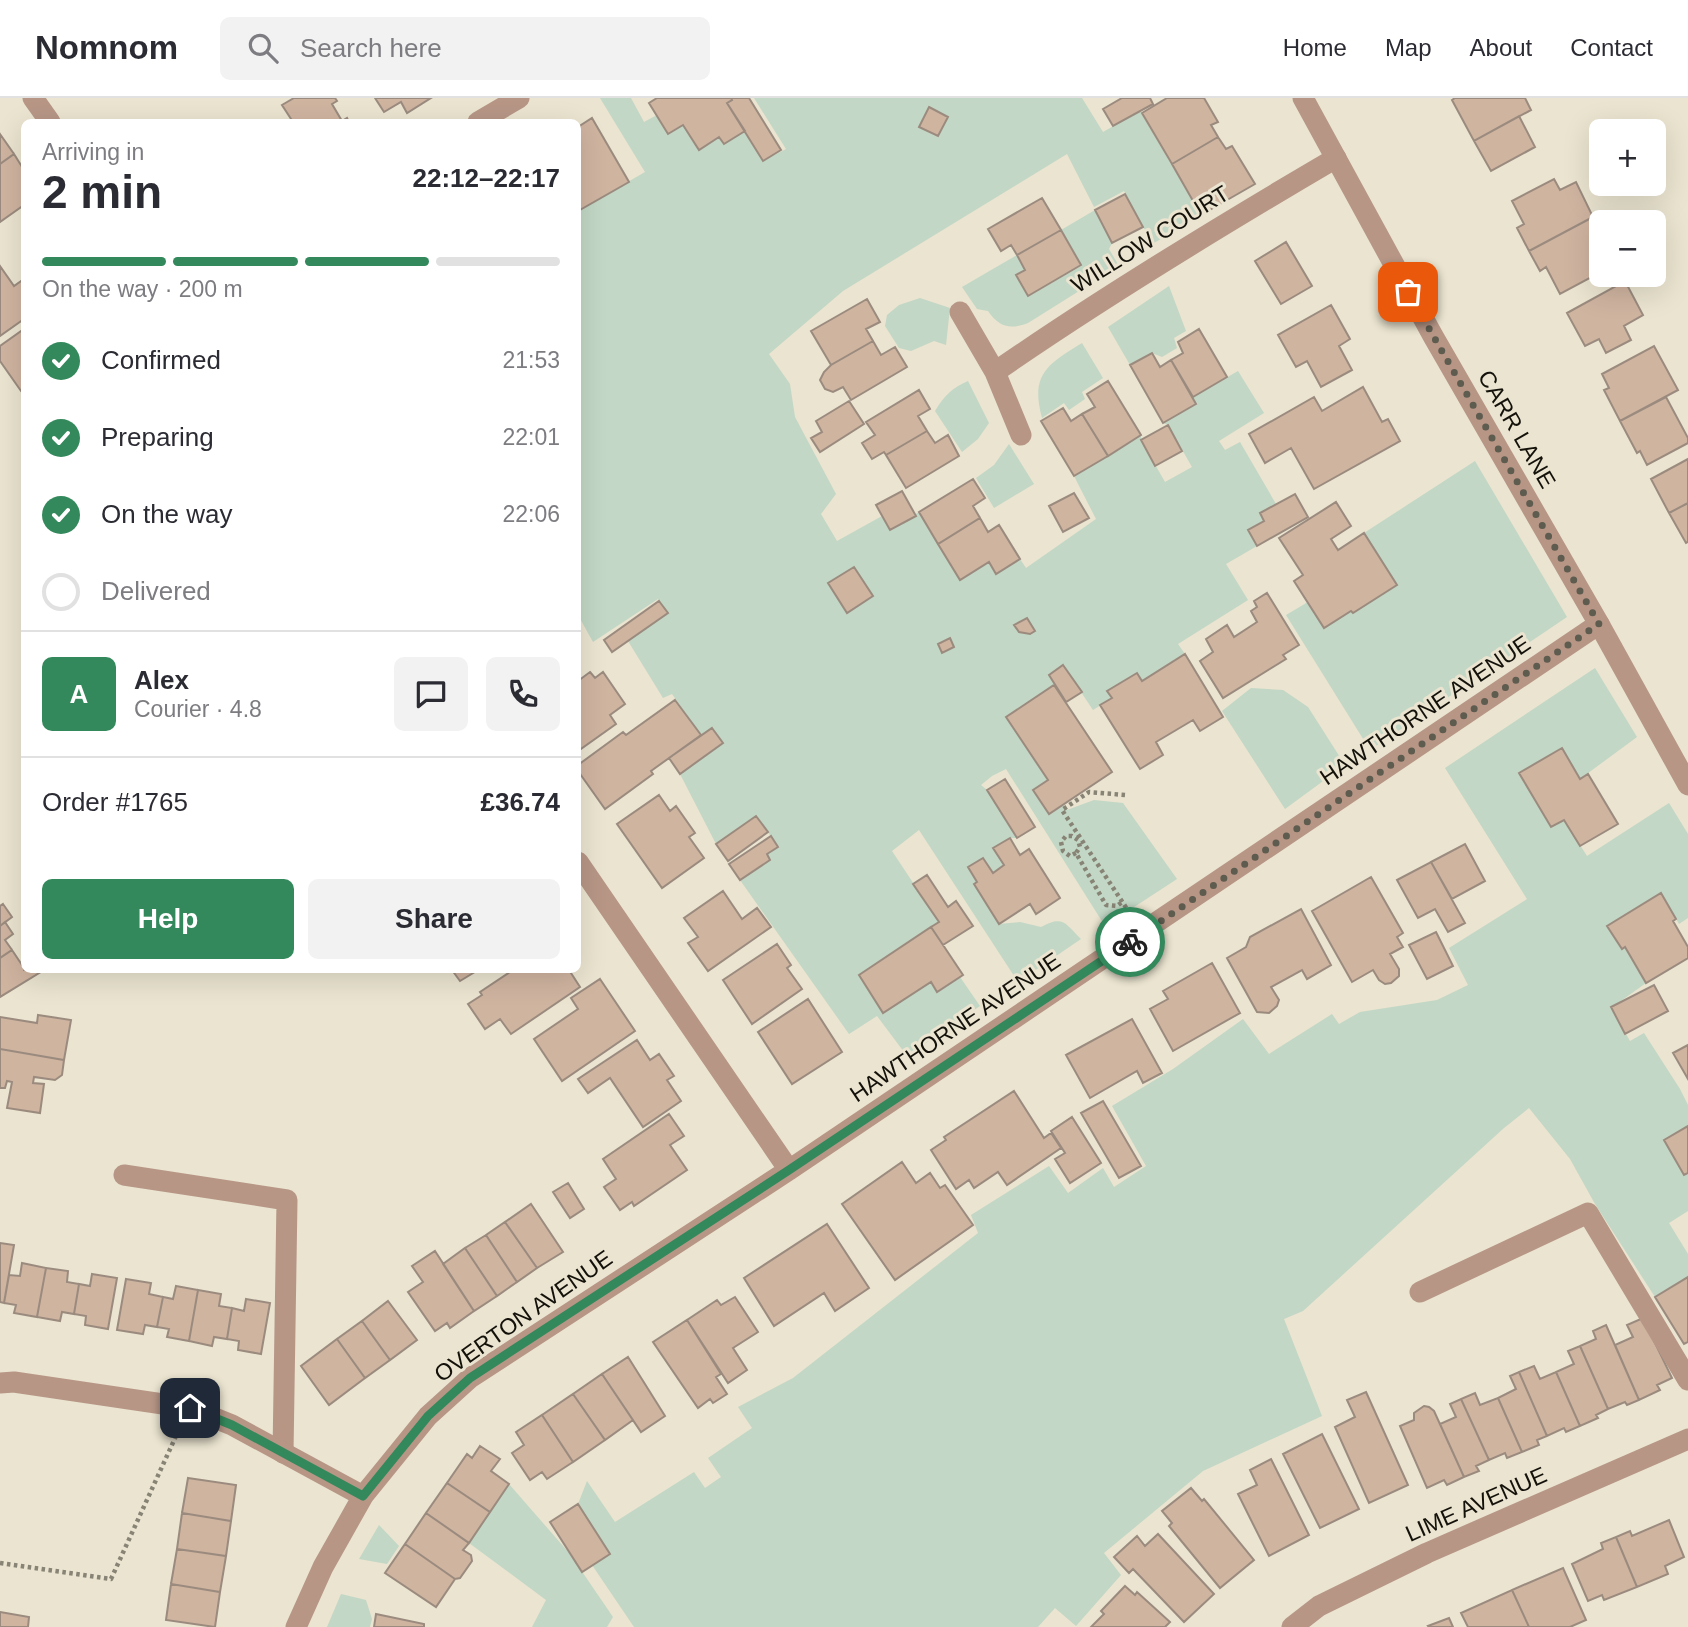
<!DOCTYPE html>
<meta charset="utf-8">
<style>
:root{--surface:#fff;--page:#f2f2f3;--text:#2b2b33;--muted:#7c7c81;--line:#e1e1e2;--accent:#34895c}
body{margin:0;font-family:Helvetica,sans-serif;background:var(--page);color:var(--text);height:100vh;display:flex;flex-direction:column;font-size:26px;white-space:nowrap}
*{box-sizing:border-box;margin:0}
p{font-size:23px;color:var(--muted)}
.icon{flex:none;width:38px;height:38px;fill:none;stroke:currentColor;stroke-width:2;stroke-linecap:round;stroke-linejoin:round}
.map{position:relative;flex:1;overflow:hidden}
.drawer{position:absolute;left:21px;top:21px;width:560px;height:854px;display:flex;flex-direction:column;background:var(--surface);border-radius:10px;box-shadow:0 7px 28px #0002}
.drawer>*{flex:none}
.tools{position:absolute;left:1589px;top:21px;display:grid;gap:14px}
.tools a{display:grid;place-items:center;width:77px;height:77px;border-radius:10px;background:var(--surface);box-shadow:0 7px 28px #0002;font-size:35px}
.pin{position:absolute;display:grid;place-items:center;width:60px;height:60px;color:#fff;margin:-30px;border-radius:14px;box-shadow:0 4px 10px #0006}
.courier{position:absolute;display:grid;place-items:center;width:70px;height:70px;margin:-35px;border:5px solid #34895c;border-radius:50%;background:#fff;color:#222;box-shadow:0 2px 9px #0007}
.overview em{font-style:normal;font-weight:700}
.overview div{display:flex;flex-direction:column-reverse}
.overview{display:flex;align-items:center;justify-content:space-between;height:119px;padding:0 21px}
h1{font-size:46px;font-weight:700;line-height:52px}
.bar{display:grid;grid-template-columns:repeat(4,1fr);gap:10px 7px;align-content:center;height:84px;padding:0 21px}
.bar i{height:9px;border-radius:5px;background:var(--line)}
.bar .current{background:var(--accent)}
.bar p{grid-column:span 4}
.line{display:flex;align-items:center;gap:18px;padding:0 21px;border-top:2px solid var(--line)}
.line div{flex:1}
.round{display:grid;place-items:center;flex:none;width:74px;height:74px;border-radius:10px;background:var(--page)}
ol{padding:0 21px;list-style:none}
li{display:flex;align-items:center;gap:21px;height:77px}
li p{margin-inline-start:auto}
li .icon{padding:7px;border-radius:50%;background:var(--accent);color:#fff;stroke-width:4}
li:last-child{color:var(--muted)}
li i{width:38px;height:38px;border:4px solid var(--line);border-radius:50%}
.action{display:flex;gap:14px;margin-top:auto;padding:14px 21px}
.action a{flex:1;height:80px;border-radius:10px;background:var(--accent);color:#fff;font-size:28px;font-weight:700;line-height:80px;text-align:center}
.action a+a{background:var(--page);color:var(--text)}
header{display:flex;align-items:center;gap:42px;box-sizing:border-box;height:98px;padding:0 35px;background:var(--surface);border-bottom:2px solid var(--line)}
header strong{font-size:33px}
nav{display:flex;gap:38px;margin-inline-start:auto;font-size:24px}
.search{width:490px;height:63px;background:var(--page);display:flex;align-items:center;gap:18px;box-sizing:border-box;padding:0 24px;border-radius:10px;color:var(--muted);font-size:26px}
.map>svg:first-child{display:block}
.green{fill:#c2d7c5;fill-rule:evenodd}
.building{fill:#cfb4a0;stroke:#9b8b7f;stroke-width:2}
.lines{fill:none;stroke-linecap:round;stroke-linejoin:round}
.path{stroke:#878375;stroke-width:4.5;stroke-dasharray:3.5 3.5;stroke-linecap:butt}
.service{stroke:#b79686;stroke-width:21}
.minor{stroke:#b79686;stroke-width:21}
.tertiary{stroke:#b79686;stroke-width:21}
.done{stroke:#5e5b4f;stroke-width:7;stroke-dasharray:0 12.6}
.route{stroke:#34895c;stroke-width:9}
.labels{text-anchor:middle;stroke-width:6;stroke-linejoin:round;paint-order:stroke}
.street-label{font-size:23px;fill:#13110a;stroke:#eae4d0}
</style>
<header>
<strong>Nomnom</strong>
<div class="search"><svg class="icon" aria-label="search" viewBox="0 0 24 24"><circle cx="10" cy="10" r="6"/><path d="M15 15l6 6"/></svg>Search here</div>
<nav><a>Home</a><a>Map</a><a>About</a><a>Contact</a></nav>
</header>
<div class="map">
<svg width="1688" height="1529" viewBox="0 0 1688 1529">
<rect width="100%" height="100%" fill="#eae4d0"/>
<path class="green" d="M600,0h31l13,24 13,-7 26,10 16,25 20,-13 5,7 21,-13 18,30 23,-12 -32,-51h328l21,34 37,-21 61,104 -47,28 -11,-16 -19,-36 -30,16 -27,-53 -224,137 -74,63 21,30 5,33 41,77 -15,20 16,27 45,-25 8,14 29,-18 41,68 29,-18 7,12 24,-15 6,9 70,-49 -22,-43 67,-41v5l24,42 27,-15 -24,-42 -5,-2 33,-19 -3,-7 45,-26 26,42 -45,28 6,9 15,-8 36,62 -16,9 4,8 -16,9 9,16 -31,18 22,36 -70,44 7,10 -43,27 -5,-8 -29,18 4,7 -19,12 -30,-45 -14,9 5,11 -48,32 42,63 -15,10 16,24 14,-9 4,5 27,-10 29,3 54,76 -72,47 -99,-157 -14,7 -11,9 6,5 30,48h-7l-16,10 10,17 -11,8 -10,-15 -15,9 9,15 -3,2 25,40 21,-2 21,5c22,-12 24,-4 40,12l-63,43 -99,-152 -27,21 47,71 -80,54 24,37 48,-31 7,10 22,-15 20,29 -73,50 -30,-40 -28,18 -109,-154 30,-20 -3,-6 11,-7 -21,-31 -41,28 -36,-70 43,-31 -11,-15 -11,7 -29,-41 -9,4 -35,-57 39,-29 -9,-13 -65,43 -15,-27v-404l67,-39zM854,469l18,29 -25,17 -19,-30z
M1095,112l17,33 -3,6 10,17 -91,57c-18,7 -29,4 -40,-12l-11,-2 -15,-22 55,-32 8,15 -9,6 13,20 52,-30 -20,-36z
M1169,188l17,45 -12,7 3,10 -15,9 -10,-4 -22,12 -22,-38z
M920,200l30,10 -4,37 -12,-4 -23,10 -12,-3 -14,-22 2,-11 12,-10z
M1082,245l21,35 -21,14 3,7 -16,11 -5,-7 -22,15c-12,-44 6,-54 40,-75z
M968,283l21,42 -11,16 -16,13 -27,-41c9,-15 17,-23 33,-30z
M1009,346l25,40 -40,24 -18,-30 18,-13z
M1475,363l92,156 -197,133 -84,-135 22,-13 17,26 26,-17 2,2 43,-27 -32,-53z
M1595,570l42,69 -57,42 -19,-31 -42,26 32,53 13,-7 23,36 82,-53 19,31v84l-9,6 -18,-30 -53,32 13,23 4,-2 21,36 -35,25 19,33 14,-8 36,56 8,16v21l-24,14 20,35 4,-2v38l-19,12 19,31v23l-33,20 -60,-93 -25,-45 -41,-51 -25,20 -201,183 -19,8 38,97 -119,55 -99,82 17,22 -45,51 -21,-18 -17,19h-404l-42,-62 18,-12 -32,-49 9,-23 28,41 79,-50 11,16 16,-11 -13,-19 44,-30 -14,-21 55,-29 185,-145 -7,-18 78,-49 19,27 35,-25 11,19 32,-21 -34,-60 61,-37 70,-50 26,35 63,-40 7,10 21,-12 77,-12 31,-15 -19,-37 78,-49 -82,-131z
M1251,590l32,2 25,17 37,58 -60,44 -63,-98z
M509,1386l61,70 43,63 -6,10h-75l14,-27 -77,-57z
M379,1427l20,21 -12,18 -28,-5z
M341,1496l25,6 6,19 -2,8h-43z"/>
<path class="building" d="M294,0h41l2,3 -5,3 10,17 5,-3 2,4h-56l-11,-17z
M375,0h56l-24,15 -6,-11 -17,10z
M657,0h74l1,2 -5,3 18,28 -21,13 -5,-7 -20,13 -16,-25 -15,9 -19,-31z
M731,0h18l32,52 -18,11 -36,-58 5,-3z
M1122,0h28l3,6 -40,22 -10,-17z
M1167,0h37l14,24 -7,3 7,12 -46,27 -30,-51z
M1455,0h70l6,12 -57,31 -22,-41z
M929,9l19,10 -10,19 -19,-9z
M1519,18l16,31 -44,24 -17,-30z
M592,20l37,64 -51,29v-84z
M0,36l14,20 -14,10z
M1218,39l8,12 6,-3 23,38 -54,31 -29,-51z
M14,56l10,16v35l-24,17v-58z
M1554,81l6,11 16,-8 17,35 -64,34 -12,-23 7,-4 -12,-23z
M1125,96l18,33 -31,16 -17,-33z
M1042,100l19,32 -44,25 -6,-10 -10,6 -13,-22z
M1593,119l8,14v27l-3,2 3,12 -41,22 -14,-27 -6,4 -11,-20z
M1061,132l20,35 -53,31 -12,-21 9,-5 -8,-15z
M1286,144l26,44 -31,18 -26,-43z
M0,168l14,20 10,-7v40l-24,17z
M1625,183l18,34 -19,11 7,14 -25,13 -7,-14 -14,7 -18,-33z
M867,201l13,23 -14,7 7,12 -42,24 -20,-34z
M1331,207l19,34 -11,7 13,24 -31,17 -14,-26 -11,6 -18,-32z
M24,231v60l-3,2 -21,-30v-15z
M1199,231l28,48 -34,20 -22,-37 12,-7 -5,-11z
M873,243l8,14 14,-8 12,20 -56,33 -8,-13 -10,5 -8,-3 -5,-9 4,-8 7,-7z
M1654,248l24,44 -58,31 -16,-31 5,-2 -7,-14z
M1152,255l8,14 11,-7 25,44 -33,19 -33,-58z
M1108,283l33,54 -33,21 -26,-42 13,-7 -8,-13z
M1363,289l19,35 6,-3 12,22 -86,48 -23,-41 -26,15 -16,-29 65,-37 8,14z
M919,292l11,19 -12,7 9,15 -41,24 -2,-3 -12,7 -10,-16 13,-8 -9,-13z
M1666,299l22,41v5l-41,22 -7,-14 -3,2 -17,-32z
M849,303l15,23 -44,28 -9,-14 11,-6 -6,-11z
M1063,310l8,13 11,-7 26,42 -34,20 -33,-55z
M1168,327l14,26 -27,15 -14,-26z
M927,333l8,12 13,-8 11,21 -53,32 -20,-33z
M1688,361v44l-19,10 -18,-34z
M973,381l12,19 -12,8 7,12 -42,26 -19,-32z
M902,393l14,25 -26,14 -14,-25z
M1074,395l15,25 -26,14 -14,-26z
M1295,396l13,23 -51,29 -9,-16 16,-9 -4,-8z
M1336,404l15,24 -20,13 7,11 26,-17 33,52 -44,28 -2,-2 -27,17 -30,-47 9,-6 -24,-37z
M1688,405v39l-2,1 -17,-30z
M980,420l8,14 11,-7 21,34 -24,15 -7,-12 -29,18 -22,-36z
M854,469l19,29 -26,17 -19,-30z
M1267,495l32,52 -16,10 3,4 -63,39 -23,-37 13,-9 -7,-13 21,-14 7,12 23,-15 -6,-11 6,-4 -3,-6z
M659,503l9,12 -56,39 -8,-12z
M1027,520l8,13 -5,3 -11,-2 -5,-7z
M950,540l4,9 -12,6 -4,-9z
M1185,556l38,63 -23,14 -7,-11 -37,22 7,13 -23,14 -40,-64 12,-7 -5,-7 30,-18 5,8z
M1063,567l19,27 -16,10 -17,-27z
M590,574l5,6 8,-6 22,32 -15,11 6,9 -38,27v-70z
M1054,587l58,87 -63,42 -16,-24 15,-10 -42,-63z
M675,602l26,35 -50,36 2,3 -48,35 -27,-38v-6l45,-33 3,3z
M712,630l11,15 -43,31 -11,-16z
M1562,650l18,31 8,-5 30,50 -38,22 -16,-26 -13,7 -32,-54z
M1005,681l30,48 -18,11 -30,-48z
M659,697l11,16 6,-5 19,27 -6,4 15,21 -42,30 -45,-64z
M756,718l12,16 -40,29 -12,-17z
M771,738l7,11 -11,7 3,6 -30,20 -11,-16z
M1010,740l10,17 9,-6 31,49 -24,16 -6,-10 -31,20 -25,-40 3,-2 -9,-15 15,-9 10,15 11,-8 -11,-17z
M1465,746l20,37 -33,18 -21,-37z
M1431,764l34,61 -17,9 -13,-23 -17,9 -21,-38z
M927,777l21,32 8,-6 17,25 -30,19 -12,-18 8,-5 -26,-38z
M1371,779l32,56 -6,4 6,10 -13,7 9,15v7l-8,7 -6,1 -6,-4 -6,-10 -21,12 -40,-71z
M723,793l19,28 15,-11 14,19 -63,44 -20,-28 10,-6 -14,-19z
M1661,795l15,26 -3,2 15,26v11l-42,25 -21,-36 -3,2 -15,-23z
M3,806l9,13 -12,9v-20z
M1301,811l30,56 -24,14 -5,-9 -31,17 8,13 -2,6 -8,7 -12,-1 -30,-54 19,-11 4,-10z
M5,824l8,12 -8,6 7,10 -12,8v-32z
M931,829l32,48 -26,17 -6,-10 -48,31 -24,-38z
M1436,834l17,34 -26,13 -18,-34z
M777,846l14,21 -4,3 15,21 -50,35 -29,-44z
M12,852l10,15 2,-2v7h20l-44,27v-39z
M1212,865l28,50 -67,38 -23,-42 18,-10 -5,-8z
M452,872h26l-18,11z
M513,872h56l11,17 -69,47 -11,-15 -15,10 -17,-25 14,-9 -2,-3z
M600,881l35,52 -73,50 -28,-42 44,-30 -7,-11z
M1654,887l14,26 -43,23 -14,-27z
M808,901l34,53 -50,32 -34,-52z
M38,917l33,5 -7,40 -64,-11v-32l37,6z
M1132,921l30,54 -19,10 -6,-12 -47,27 -24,-43z
M637,942l13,20 9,-6 15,22 -7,4 14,21 -38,26 -33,-49 -22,15 -10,-14z
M1688,947v34l-15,-26z
M0,951l64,11 -2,15 -7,5 -21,-3 -1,6 11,1 -4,29 -33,-5 5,-26 -5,-1 -2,7h-5z
M1014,993l30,47 7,-5 10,15 -54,37 -9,-13 -24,16 -5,-8 -13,9 -25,-39 15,-10 -2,-3z
M1103,1003l38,65 -22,12 -38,-65z
M669,1016l15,22 -14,9 17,25 -53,36 -2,-4 -12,8 -16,-23 12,-8 -13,-20z
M1072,1019l29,46 -31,20 -15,-24 10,-6 -14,-22z
M1688,1028v47l-4,2 -20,-35z
M902,1064l14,21 14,-10 10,15 5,-3 28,40 -78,55 -53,-76z
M568,1085l16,26 -14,9 -17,-26z
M531,1106l32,48 -26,16 -32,-46z
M505,1124l32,46 -20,14 -31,-47z
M827,1126l42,64 -34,23 -11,-18 -50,33 -30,-48z
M486,1137l31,47 -20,14 -32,-48z
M0,1145l14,2 -10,58 -4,-1z
M465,1150l32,48 -23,15 -31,-47z
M435,1153l39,60 -24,17 -3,-5 -12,8 -27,-39 15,-10 -11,-16z
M22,1165l24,5 -9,49 -23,-4 2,-8 -12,-2 5,-28 11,1z
M46,1170l22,3 -1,11 12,2 -5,30 -12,-2 -2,9 -23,-4z
M92,1176l25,4 -9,51 -23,-4 1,-9 -12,-2 5,-30 11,2z
M1688,1179v65l-4,2 -29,-47z
M126,1181l25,4 -2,11 14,3 -6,30 -12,-2 -2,9 -26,-4z
M176,1188l22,4 -9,51 -22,-4 2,-8 -12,-2 6,-30 10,2z
M198,1192l23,4 -2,12 13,2 -5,31 -13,-2 -2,9 -23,-5z
M735,1199l23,35 -25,16 14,22 -19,13 -41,-63 30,-20 4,5z
M246,1201l24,4 -9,51 -23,-4 1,-9 -12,-2 5,-31 12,3z
M388,1203l29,39 -27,20 -28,-39z
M1643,1220l29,60 -15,7 3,5 -21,10 -24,-55 18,-8 -6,-12z
M687,1222l34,54 -5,3 11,17 -14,9 -3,-4 -12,9 -45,-66z
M362,1223l28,39 -25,18 -28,-39z
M1606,1227l33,75 -12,5 -2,-3 -17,7 -28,-63 16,-7 -3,-8z
M337,1241l28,39 -36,27 -28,-39z
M1580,1248l28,63 -12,6 2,3 -18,8 -24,-54 18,-8 -6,-13z
M628,1259l37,59 -24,16 -39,-58z
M1534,1268l6,13 16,-7 24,54 -14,6 -2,-4 -17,8 -28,-64z
M1519,1274l28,64 -10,4 2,5 -17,7 -24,-54 18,-9 -6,-13z
M602,1276l31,46 -28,20 -32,-46z
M1366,1294l42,93 -39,18 -34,-76 20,-10 -8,-17z
M1475,1295l5,12 18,-7 24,54 -15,6 -2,-5 -16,7 -28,-61z
M573,1296l32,46 -32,22 -31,-47z
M1461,1301l28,61 -13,6 3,5 -15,6 -24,-53 16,-7 -6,-13z
M1424,1308l5,1 5,4 30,66 -17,8 -3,-5 -17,8 -27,-62 14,-6v-7z
M542,1317l31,47 -26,17 -5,-7 -12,8 -18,-27 12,-8 -8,-13z
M1322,1336l37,75 -39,19 -37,-74z
M480,1348l20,13 -9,12 18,13 -19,28 -43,-29 20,-29 5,4z
M1271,1361l38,76 -40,21 -31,-62 19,-9 -7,-15z
M188,1380l48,7 -5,36 -49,-8z
M447,1385l43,29 -21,31 -43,-30z
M1191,1390l11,13 2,-2 50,61 -34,28 -51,-62 3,-3 -10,-12z
M578,1406l32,50 -28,18 -32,-50z
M182,1415l49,8 -5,35 -49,-7z
M426,1415l43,30 -6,7 8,5 1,6 -12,17 -5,1 -50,-35z
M1669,1422l15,37 -19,9 3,8 -31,13 -21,-50 14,-6 2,5z
M1158,1436l56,60 -30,28 -51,-53 -4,4 -15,-16 23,-21 8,10z
M1616,1439l21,50 -33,13 -2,-5 -14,6 -16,-37 31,-15 -2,-6z
M405,1446l50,35 -19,28 -51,-34z
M177,1451l49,7 -6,36 -49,-8z
M1563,1470l23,52 -16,7h-41l-17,-37z
M171,1486l49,8 -5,35 -49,-7z
M1125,1488l10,9 2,-3 33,30 -5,5h-74l13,-13 -3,-3z
M1512,1492l17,37h-61l-7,-14z
M0,1514l29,5 -1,10h-28z
M376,1516l48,10v3h-50z
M1449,1520l4,9h-24l-1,-1z"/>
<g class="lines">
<path class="path" d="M1125,697l-36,-3 -27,18 65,99
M1076,755l-6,3 -7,-5 -2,-9 5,-6h6l6,4 2,7 -4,6 30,52 11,1 5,-4
M0,1465l111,16 65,-143"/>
<path class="service" d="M124,1077l163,25 -4,253
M1420,1194l168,-79 100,167"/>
<path class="minor" d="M33,0l17,24
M478,24l41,-24
M960,214l35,60 26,63
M995,274c111,-77 225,-146 341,-214
M578,764l211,308
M0,1285l14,-1 176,26 42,17 131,71
M296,1529l27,-60 40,-71 65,-80 42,-38 319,-208 810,-546
M1292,1529l27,-21 108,-53 261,-114"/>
<path class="tertiary" d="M1303,0l130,238 166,288 89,161"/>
</g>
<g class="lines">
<path class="done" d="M1130,844l469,-318 -191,-332"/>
<path class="route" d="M190,1310l42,17 131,71 65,-80 42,-38 319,-208 341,-228"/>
</g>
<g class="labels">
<g class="street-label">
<text transform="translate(1150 141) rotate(-32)" y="8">WILLOW COURT</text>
<text transform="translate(1517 331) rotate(60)" y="8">CARR LANE</text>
<text transform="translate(1425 612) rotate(-34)" y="8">HAWTHORNE AVENUE</text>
<text transform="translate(955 929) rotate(-34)" y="8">HAWTHORNE AVENUE</text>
<text transform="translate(523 1218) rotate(-35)" y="8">OVERTON AVENUE</text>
<text transform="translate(1476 1406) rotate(-24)" y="8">LIME AVENUE</text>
</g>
</g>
</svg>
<div class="tools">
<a>+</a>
<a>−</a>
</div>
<div class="pin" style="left:1408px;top:194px;background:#ea580c"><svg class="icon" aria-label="bag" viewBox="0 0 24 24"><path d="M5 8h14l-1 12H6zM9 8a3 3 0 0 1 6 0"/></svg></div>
<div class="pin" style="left:190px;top:1310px;background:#1f2937"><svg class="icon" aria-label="home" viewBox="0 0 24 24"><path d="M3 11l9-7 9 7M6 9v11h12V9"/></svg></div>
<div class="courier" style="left:1130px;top:844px"><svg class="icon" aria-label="bike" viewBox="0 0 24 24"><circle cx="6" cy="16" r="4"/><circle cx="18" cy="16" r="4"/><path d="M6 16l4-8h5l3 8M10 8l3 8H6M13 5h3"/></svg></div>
<section class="drawer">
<div class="overview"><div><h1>2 min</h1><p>Arriving in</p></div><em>22:12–22:17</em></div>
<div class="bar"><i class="current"></i><i class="current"></i><i class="current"></i><i></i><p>On the way · 200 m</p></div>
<ol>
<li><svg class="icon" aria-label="check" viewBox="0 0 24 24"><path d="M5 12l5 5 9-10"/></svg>Confirmed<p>21:53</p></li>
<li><svg class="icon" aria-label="check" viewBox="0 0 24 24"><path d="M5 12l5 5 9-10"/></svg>Preparing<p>22:01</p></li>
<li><svg class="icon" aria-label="check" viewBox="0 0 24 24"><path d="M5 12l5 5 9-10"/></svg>On the way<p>22:06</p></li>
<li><i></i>Delivered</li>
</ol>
<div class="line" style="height:126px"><b class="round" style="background:var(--accent);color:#fff">A</b><div><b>Alex</b><p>Courier · 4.8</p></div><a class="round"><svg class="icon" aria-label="chat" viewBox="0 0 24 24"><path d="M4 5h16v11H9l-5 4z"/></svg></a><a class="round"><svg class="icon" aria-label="phone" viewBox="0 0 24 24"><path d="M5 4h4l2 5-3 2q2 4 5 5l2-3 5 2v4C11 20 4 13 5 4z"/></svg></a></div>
<div class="line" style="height:91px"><div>Order #1765</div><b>£36.74</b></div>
<div class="action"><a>Help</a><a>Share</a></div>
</section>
</div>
